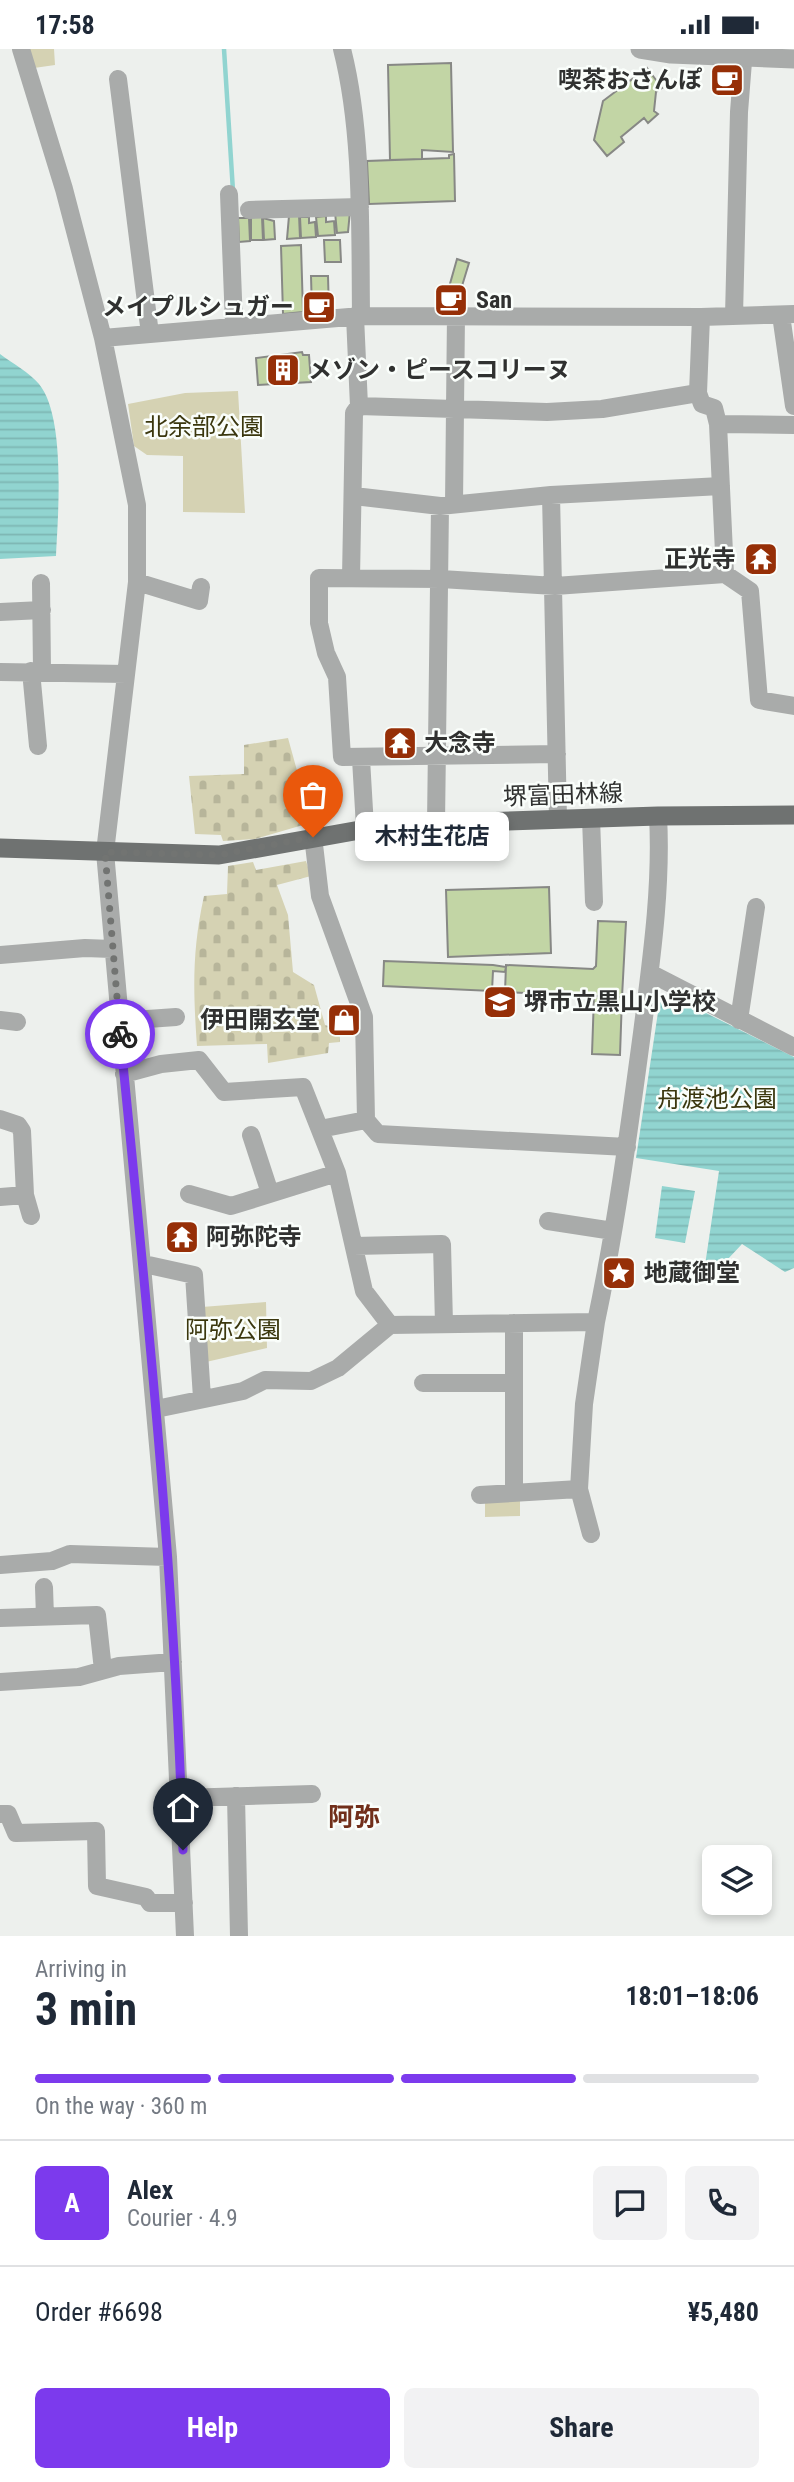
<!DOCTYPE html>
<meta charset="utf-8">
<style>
:root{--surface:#fff;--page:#f2f2f3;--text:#1f2937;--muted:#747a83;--line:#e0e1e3;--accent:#7c3aed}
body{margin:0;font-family:"Roboto Condensed","Noto Sans JP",sans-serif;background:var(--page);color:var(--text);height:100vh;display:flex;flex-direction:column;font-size:26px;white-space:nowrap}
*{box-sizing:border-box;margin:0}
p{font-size:23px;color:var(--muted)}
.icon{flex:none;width:38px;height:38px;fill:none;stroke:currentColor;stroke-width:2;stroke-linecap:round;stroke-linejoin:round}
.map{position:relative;height:1887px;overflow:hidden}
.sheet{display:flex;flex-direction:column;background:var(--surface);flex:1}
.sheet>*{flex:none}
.buttons{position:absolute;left:702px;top:1796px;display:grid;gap:14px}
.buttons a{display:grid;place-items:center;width:70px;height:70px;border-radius:10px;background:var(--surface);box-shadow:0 4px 10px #0003;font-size:35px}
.pin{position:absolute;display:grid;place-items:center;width:60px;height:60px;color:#fff;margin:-72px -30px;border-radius:50% 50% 50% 0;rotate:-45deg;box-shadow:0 0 7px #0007}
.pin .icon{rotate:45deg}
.courier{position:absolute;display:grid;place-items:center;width:70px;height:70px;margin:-35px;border:5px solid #7c3aed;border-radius:50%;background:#fff;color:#222;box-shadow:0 2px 9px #0007}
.bubble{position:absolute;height:49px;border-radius:10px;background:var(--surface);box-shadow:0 4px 10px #0003;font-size:23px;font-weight:700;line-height:49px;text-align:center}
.headline em{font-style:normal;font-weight:700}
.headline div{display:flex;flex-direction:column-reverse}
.headline{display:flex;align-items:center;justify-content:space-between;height:119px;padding:0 35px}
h1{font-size:46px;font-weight:700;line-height:52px}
.bar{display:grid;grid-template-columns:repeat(4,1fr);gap:10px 7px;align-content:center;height:84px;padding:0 35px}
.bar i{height:9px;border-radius:5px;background:var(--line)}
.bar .current{background:var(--accent)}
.bar p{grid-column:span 4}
.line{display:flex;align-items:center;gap:18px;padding:0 35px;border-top:2px solid var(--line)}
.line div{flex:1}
.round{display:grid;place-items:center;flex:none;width:74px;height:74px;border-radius:10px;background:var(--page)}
.primary-button{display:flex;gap:14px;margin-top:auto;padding:14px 35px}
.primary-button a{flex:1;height:80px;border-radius:10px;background:var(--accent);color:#fff;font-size:28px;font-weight:700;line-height:80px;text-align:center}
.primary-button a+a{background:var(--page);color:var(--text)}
.status{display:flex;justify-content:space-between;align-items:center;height:49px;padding:0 35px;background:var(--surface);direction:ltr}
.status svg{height:19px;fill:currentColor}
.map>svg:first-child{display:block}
.cemetery{fill:url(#cemetery-stones)}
.park{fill:#d5d2b3}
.water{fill:url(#water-rules)}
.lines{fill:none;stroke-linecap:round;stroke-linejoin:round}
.stream{stroke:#91d4d0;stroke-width:4.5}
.building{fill:#c2d5a5;stroke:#878885;stroke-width:2}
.minor{stroke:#a9abaa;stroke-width:18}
.tertiary{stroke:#a9abaa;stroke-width:19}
.primary{stroke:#6f7271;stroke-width:19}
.done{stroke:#727472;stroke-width:7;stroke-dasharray:0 12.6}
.route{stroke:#7c3aed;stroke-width:9}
.labels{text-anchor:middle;stroke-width:5;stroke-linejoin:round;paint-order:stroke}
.poi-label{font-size:24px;font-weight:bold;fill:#303130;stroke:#fafefb;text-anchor:start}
.park-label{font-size:24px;fill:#3b370e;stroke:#fafefb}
.street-label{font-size:24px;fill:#303130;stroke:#fafefb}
.neighbourhood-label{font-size:26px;font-weight:bold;fill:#712f1a;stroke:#fafefb}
</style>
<div class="status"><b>17:58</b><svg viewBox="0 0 49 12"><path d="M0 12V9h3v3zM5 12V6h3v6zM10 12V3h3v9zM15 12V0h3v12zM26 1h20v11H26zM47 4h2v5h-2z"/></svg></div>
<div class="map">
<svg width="794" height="1887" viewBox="0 0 794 1887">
<defs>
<pattern id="cemetery-stones" width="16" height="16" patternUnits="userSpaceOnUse" patternTransform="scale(1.75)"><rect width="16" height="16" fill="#d5d2b3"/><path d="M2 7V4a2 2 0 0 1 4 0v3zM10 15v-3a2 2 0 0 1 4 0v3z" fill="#b7b59a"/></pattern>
<pattern id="water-rules" width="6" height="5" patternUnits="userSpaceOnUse" patternTransform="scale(1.75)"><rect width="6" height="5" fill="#91d4d0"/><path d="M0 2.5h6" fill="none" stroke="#7db6b3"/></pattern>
</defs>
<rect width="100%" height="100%" fill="#edf0ed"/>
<path class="cemetery" d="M288,689l13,47 2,40 -48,14 -32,2 -2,-6 -26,-1 -6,-58 55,-2v-29z
M306,812l5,15 -34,9 11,30 5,57 21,13 11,40 14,4 1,13 -11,1 -1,10 -60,10 -1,-19 -70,2c-4,-56 -5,-95 7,-150l23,-2 1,-28 25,-4 3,8z"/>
<path class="park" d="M28,0h26l1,16 -21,3z
M238,342l7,122 -62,-1v-56l-36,-1 -13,-9 -6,-42 57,-11z
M266,1253l1,46 -61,14 -4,-55z
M520,1450v17l-35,1v-17z"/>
<path class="water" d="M0,305c12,9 30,19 39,30 27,33 19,130 17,172l-56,3z
M660,950l44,13 90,45v211l-9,4 -43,-28 -29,31 -9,-3 15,-101 -83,-13z
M662,1137l33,5 -10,52 -30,-5z"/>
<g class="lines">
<path class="stream" d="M224,0l9,142"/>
</g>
<path class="building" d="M451,14l2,89 -31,-2v9l-32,1 -2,-95z
M647,19l15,20 -6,4 -2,19 4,3 -10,9 -4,-5 -23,19 3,5 -17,14 -13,-16 9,-39z
M454,105l1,47 -86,3 -2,-43 82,-3v-3z
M350,162l-2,21 -11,1 -2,-21z
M299,166l1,23 -13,1 2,-23z
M326,167v6l8,-1 1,14 -17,1 -2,-19z
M251,168h11l1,23h-12z
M300,168h9v6l6,-1 1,15 -15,1z
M238,169h11l1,23 -11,1z
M263,169l11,3 1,18 -11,1z
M324,191h16l1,22h-16z
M301,196l2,67 -20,2 -2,-68z
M457,210l12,4 -14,46 -11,-4z
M311,227h17l1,36h-17z
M302,303l1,3h6l2,27 -53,3 -2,-27z
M549,838l2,66 -103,4 -2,-67z
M598,872l28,1 -4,75 -117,-5 1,-27 87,4 3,-3z
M384,912l109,4 13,2 -1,5 -12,-1 -1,20 -109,-5z
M594,947l28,1 -2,58 -28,-1z"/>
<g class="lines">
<path class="minor" d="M21,0l43,140 39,149 34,167v77l-32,270 63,705 17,379
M342,0c21,82 18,182 19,267
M118,30l32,255
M229,145l5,130
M249,161l111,-3
M781,266l13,91
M734,267l5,-204 5,-63
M701,268l-3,76 4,11 12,4 4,16 7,150
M103,289l258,-22 340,1 93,-3
M359,357l188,6 55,-3 96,-16
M718,375l76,1
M551,446l7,324
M354,447l86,10 111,-11 170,-9
M454,455l2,-190
M351,529l3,-165 5,-7 -4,-90
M137,533l62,19 2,-14
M41,534l1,88
M0,563l42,-2
M31,622l7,75
M0,623l126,2
M557,705l-215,3 -5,-80 -11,-24 -7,-30v-45l122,1 114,7 170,-12 25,17 9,109 35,6
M361,710l4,68
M591,769l3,84
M436,775l4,-318
M313,787l7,60 44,121 2,103
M0,906l85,-7 27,1
M650,924l144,74
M0,971l17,2
M739,971l17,-113
M119,972l57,-4
M124,1025l37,-10 38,-4 25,32 79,-5 34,86 27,118 26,34
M0,1070l18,6 4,6 3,64 6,21
M320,1080l46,-9 12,14 249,13
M251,1086l19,58
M189,1145l42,12 106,-33
M0,1148l25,-2
M548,1172l65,10
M354,1197l88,-2 2,80
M144,1215l50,11 8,123
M514,1274v169
M423,1334h90
M156,1360l87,-18 22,-11 46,1 27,-13 52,-43 206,-3c20,-95 33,-192 46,-289 9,-71 20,-146 16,-217
M480,1446l99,-6
M591,1485l-12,-45 5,-85 12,-82
M0,1516l52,-4 18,-7 98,3
M44,1538l1,30
M0,1569l97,-3 6,55
M0,1633l79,-5 40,-11 54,-4
M236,1747l3,140
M181,1749l131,-4
M0,1765h8l8,19 80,-2 1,55 49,11 4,6h34"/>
<path class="tertiary" d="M640,0l31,5 123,5"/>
<path class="primary" d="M0,799l219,7 169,-30 270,-9 136,-1"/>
</g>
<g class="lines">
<path class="done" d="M120,985l-15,-182 114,3 94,-18"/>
<path class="route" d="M120,985c27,272 55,543 63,816"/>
</g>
<defs>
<g id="cafe-square" transform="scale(1.75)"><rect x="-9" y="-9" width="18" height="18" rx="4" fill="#962f07" stroke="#fafefb"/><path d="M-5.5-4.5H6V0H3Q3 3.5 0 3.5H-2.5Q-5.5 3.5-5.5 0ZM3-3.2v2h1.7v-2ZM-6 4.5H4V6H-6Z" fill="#fff"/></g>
<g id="building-square" transform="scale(1.75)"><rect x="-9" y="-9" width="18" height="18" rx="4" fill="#962f07" stroke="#fafefb"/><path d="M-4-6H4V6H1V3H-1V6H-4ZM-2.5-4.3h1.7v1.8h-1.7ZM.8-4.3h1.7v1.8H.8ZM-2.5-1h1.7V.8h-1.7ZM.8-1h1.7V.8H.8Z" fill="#fff"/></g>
<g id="temple-square" transform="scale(1.75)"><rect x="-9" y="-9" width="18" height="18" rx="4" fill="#962f07" stroke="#fafefb"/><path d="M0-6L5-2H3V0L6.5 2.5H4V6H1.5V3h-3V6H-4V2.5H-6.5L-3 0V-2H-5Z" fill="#fff"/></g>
<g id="school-square" transform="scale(1.75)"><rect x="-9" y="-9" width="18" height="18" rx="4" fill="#962f07" stroke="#fafefb"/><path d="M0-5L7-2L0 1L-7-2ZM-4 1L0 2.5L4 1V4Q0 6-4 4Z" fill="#fff"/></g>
<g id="shop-square" transform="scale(1.75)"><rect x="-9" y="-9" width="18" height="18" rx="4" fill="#962f07" stroke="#fafefb"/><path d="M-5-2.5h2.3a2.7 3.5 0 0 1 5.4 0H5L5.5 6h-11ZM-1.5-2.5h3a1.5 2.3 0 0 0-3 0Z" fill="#fff"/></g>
<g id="sight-square" transform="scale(1.75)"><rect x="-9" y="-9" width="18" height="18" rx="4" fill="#962f07" stroke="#fafefb"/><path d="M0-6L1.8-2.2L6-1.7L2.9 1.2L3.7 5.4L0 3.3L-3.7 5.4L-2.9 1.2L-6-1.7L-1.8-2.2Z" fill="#fff"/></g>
</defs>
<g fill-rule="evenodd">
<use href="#cafe-square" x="727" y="31"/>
<use href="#cafe-square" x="451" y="251"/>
<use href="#cafe-square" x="319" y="258"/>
<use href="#building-square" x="283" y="321"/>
<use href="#temple-square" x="761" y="510"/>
<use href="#temple-square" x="400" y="694"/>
<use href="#school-square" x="500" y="953"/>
<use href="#shop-square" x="344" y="971"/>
<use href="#temple-square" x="182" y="1188"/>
<use href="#sight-square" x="619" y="1224"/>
</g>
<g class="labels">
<g class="poi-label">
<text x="702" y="39" text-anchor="end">喫茶おさんぽ</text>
<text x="476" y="259">San</text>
<text x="294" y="266" text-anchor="end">メイプルシュガー</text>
<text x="308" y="329">メゾン・ピースコリーヌ</text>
<text x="736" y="518" text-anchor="end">正光寺</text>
<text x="424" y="702">大念寺</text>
<text x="524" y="961">堺市立黒山小学校</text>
<text x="320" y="979" text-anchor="end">伊田開玄堂</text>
<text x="206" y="1196">阿弥陀寺</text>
<text x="644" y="1232">地蔵御堂</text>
</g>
<g class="park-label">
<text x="204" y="386">北余部公園</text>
<text x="717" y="1058">舟渡池公園</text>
<text x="233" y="1289">阿弥公園</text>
</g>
<g class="street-label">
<text transform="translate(563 746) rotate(-2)" y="8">堺富田林線</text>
</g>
<g class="neighbourhood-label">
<text x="354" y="1777">阿弥</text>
</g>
</g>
</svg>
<div class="buttons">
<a><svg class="icon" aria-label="layers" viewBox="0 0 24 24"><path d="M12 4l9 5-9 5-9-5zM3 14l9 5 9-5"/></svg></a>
</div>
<div class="pin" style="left:313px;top:788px;background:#ea580c"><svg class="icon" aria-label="bag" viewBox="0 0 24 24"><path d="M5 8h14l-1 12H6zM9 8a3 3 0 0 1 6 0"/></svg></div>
<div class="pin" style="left:183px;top:1801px;background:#1f2937"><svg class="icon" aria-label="home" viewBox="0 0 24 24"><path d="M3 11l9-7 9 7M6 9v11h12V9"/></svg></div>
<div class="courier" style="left:120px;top:985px"><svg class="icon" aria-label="bike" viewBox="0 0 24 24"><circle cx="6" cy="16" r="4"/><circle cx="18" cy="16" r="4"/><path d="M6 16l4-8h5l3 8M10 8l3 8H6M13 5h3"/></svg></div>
<div class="bubble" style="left:355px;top:763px;width:154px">木村生花店</div>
</div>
<section class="sheet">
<div class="headline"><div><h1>3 min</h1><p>Arriving in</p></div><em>18:01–18:06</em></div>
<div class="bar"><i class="current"></i><i class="current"></i><i class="current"></i><i></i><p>On the way · 360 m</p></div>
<div class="line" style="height:126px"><b class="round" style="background:var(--accent);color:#fff">A</b><div><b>Alex</b><p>Courier · 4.9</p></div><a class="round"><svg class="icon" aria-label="chat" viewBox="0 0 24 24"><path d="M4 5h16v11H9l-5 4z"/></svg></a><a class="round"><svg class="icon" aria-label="phone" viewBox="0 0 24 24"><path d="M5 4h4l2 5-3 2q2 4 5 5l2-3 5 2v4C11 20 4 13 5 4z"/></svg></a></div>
<div class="line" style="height:91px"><div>Order #6698</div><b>¥5,480</b></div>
<div class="primary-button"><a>Help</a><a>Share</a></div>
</section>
